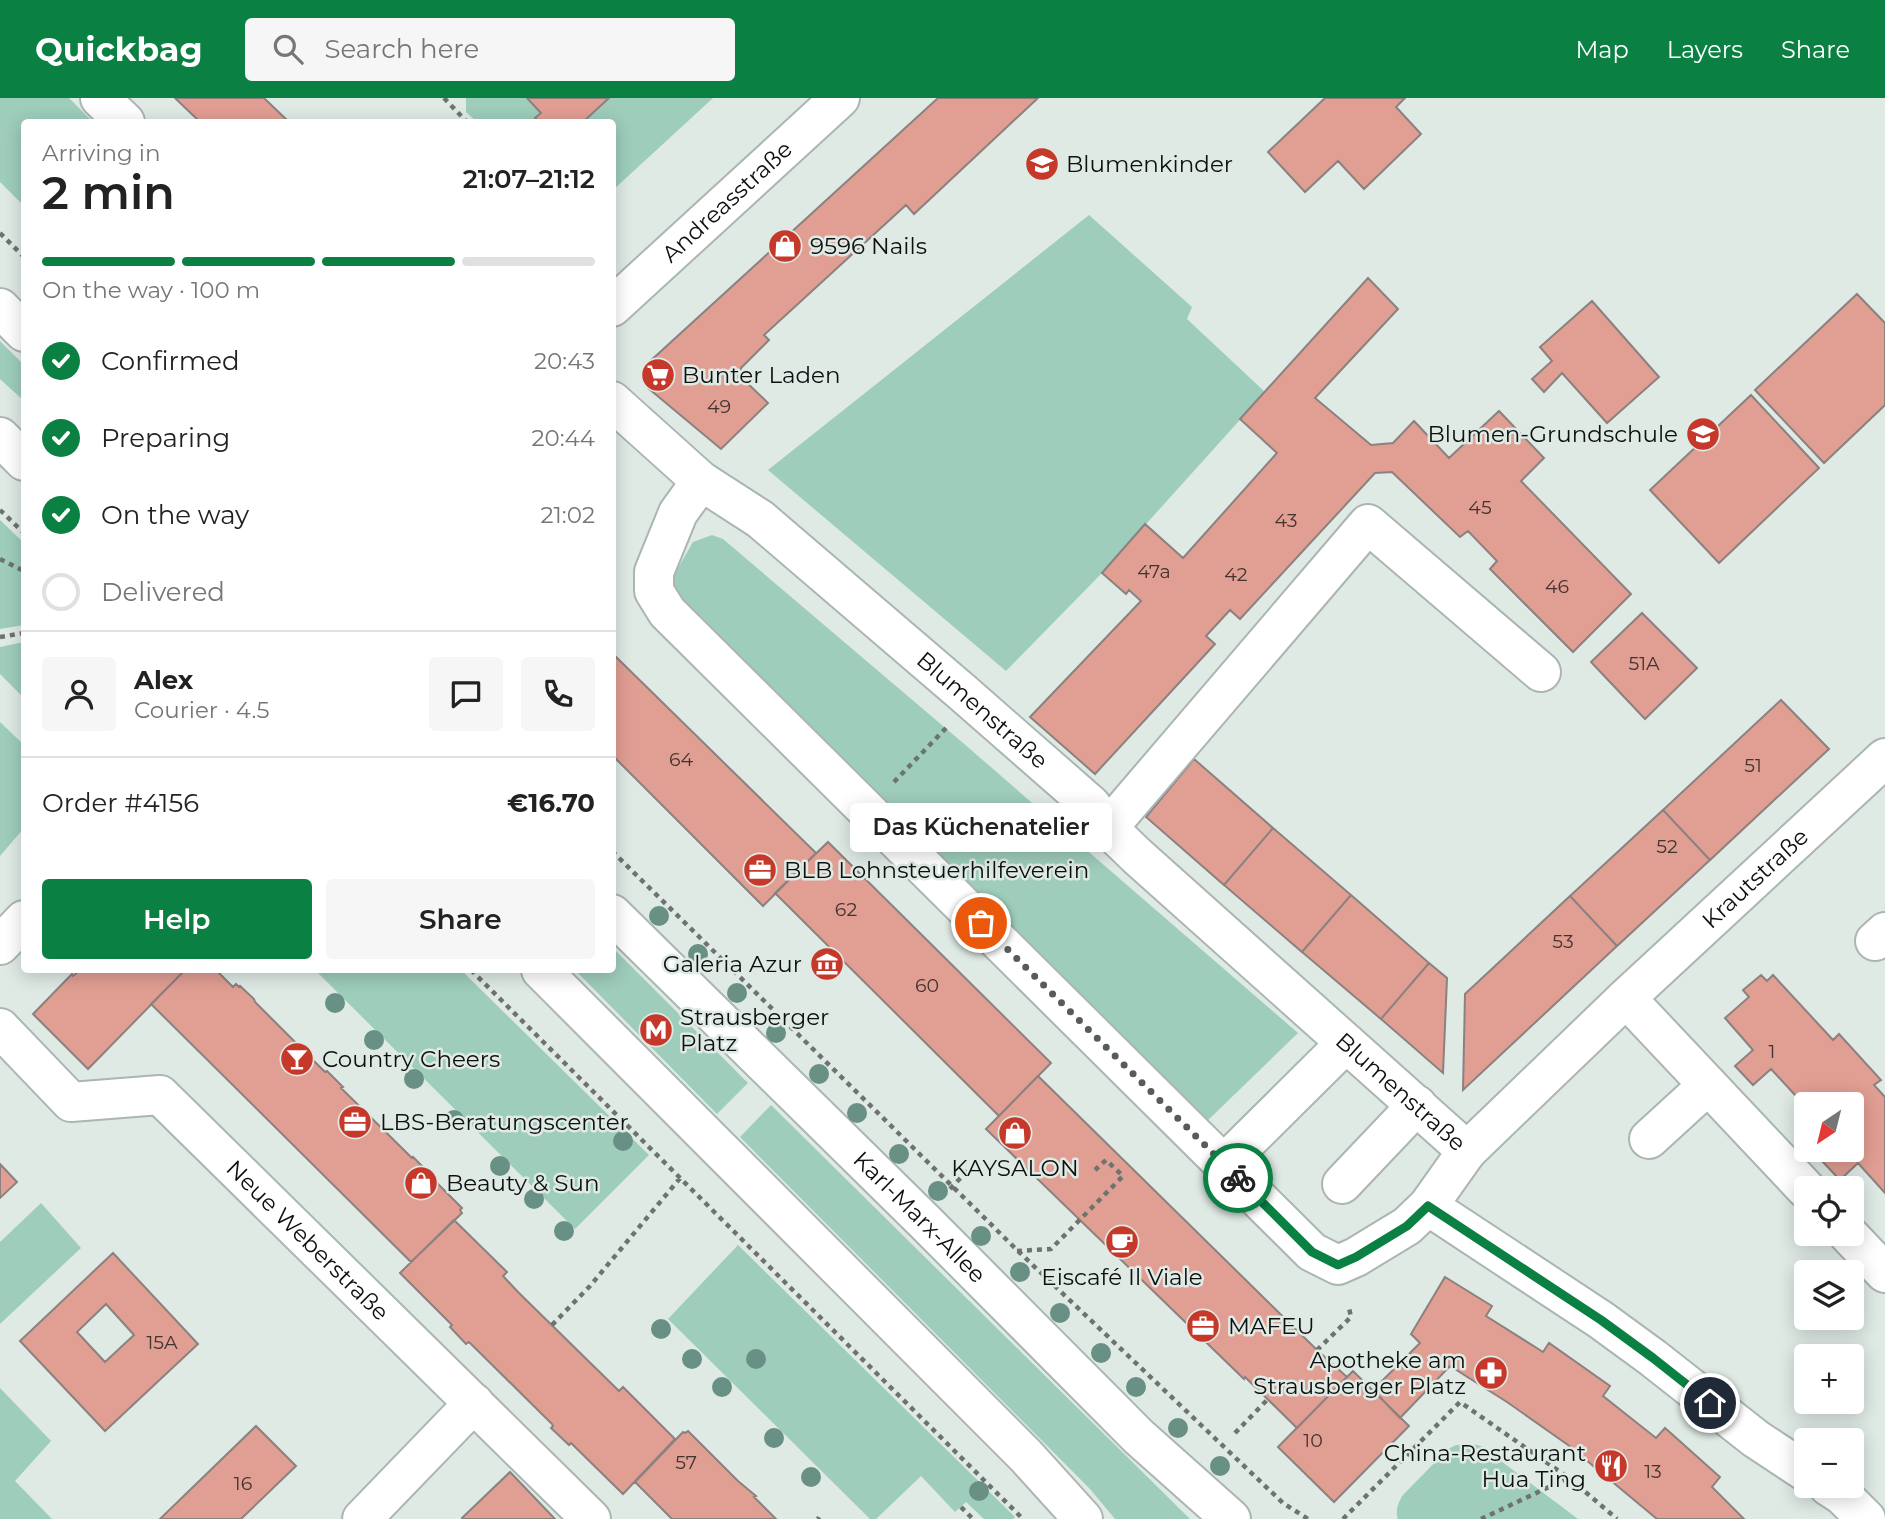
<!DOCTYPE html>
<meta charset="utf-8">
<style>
:root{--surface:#fff;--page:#f6f6f6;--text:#222;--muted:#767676;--line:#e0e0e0;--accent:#0b8043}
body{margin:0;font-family:Montserrat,sans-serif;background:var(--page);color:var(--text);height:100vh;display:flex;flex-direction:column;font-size:26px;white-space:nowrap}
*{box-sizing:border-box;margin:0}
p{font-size:23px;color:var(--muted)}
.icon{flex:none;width:38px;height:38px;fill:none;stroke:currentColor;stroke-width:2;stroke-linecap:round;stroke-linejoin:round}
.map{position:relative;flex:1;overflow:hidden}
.panel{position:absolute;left:21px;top:21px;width:595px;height:854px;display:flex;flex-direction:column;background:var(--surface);border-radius:7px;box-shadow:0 4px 18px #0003}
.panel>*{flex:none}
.needle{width:46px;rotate:215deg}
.tools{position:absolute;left:1794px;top:994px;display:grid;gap:14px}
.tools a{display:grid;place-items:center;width:70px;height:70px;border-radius:7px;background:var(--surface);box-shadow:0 4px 18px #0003;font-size:35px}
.pin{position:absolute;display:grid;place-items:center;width:60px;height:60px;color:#fff;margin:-30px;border:4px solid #fff;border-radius:50%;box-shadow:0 2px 7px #0007}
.courier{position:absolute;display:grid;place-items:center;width:70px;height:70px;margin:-35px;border:5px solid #0b8043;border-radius:50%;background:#fff;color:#222;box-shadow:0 2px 9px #0007}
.bubble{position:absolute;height:49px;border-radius:7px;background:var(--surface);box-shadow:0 4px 18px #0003;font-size:23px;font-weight:600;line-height:49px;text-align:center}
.overview em{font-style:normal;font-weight:600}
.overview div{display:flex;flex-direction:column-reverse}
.overview{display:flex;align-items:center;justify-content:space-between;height:119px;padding:0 21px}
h1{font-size:46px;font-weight:600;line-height:52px}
.bar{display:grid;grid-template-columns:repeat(4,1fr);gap:10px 7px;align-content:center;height:84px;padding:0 21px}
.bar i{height:9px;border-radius:5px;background:var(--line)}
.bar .on{background:var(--accent)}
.bar p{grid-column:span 4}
.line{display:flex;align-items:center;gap:18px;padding:0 21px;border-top:2px solid var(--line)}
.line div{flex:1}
.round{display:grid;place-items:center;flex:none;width:74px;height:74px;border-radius:7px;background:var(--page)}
ol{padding:0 21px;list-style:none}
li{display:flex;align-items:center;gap:21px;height:77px}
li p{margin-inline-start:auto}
li .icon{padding:7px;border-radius:50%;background:var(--accent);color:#fff;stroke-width:4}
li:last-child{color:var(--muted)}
li i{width:38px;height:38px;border:4px solid var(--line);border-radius:50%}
.primary-button{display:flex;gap:14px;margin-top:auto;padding:14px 21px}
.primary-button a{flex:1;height:80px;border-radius:7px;background:var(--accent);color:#fff;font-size:28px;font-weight:600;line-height:80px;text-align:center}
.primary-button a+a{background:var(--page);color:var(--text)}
header{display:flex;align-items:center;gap:42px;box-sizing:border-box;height:98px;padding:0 35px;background:var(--accent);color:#fff}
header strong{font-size:33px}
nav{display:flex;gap:38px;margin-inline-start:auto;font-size:24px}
.search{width:490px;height:63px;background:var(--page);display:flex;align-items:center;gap:18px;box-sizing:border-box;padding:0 24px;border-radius:7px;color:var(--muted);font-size:26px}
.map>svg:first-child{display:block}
.green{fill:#9ecdbb}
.building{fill:#e19e93;stroke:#8b817f;stroke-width:2;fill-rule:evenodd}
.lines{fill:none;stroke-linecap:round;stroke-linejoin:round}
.minor-casing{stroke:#abb5b1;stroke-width:42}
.major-casing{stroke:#abb5b1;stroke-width:42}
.path{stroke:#6d7370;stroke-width:4.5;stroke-dasharray:5 5;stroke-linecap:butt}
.minor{stroke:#fff;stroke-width:38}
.major{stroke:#fff;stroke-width:38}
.tree{fill:#699084}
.done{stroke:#565c5a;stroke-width:7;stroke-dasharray:0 12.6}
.route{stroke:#0b8043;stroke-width:9}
.labels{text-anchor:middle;stroke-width:5;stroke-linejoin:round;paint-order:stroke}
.number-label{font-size:19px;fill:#423430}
.poi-label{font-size:23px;fill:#0d100f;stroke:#dfeae5;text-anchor:start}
.street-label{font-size:23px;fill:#0d100f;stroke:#dfeae5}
</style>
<header>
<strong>Quickbag</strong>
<div class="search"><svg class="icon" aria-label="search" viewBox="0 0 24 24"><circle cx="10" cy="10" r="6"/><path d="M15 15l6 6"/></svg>Search here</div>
<nav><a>Map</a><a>Layers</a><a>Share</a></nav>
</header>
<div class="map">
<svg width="1885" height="1421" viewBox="0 0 1885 1421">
<rect width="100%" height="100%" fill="#dfeae5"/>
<path class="green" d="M0,0h69l24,24h-69v84l-24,-24z
M466,0h61l24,24h-74l-11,-10z
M609,0h104l-100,92 -1,-68h-29z
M1089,117l103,92 -5,12 78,73 -163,181 -96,98 -238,-201z
M0,243l24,24v36l-24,-22z
M0,422l24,23v82l-24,4z
M712,437l11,4 240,204 335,290 -94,91 -526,-520 -7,-24 22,-38z
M24,544v56l-24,-24v-27z
M0,624l24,23v83l-24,28z
M613,850l135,135 -31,31 -142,-144h37z
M315,872h146l188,185 -74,74z
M771,1007l419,414h-75l-25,-30 -350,-352z
M41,1105l40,45 -81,76v-82z
M738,1147l277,272 -2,2h-29l-18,-17 -11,10 -34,-36 -45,43h-6l-202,-200z
M0,1290l51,53 -36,40 37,38h-52z
M1472,1346l9,2 97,73h-180c-3,-9 0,-15 4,-23l46,-47 8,-4z"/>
<path class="building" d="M175,0h89l25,24h-89z
M527,0h82l-26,24h-43l-5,-4 6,-5z
M938,0h100l-124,116 -8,-9 -142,130 5,5 -28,28v9l27,26 -47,46 -73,-61 -1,-24z
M1325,0h80l-9,9 25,27 -57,55 -26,-28 -33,31 -37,-40z
M1368,180l30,31 -83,89 56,47 22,-2 21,-22 35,37 50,-47 45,47 -23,23 110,113 -58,58 -83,-83 7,-8 -29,-30 -8,6 -68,-65 -17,1 -135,146 -10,-9 -24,26 9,8 -120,130 -65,-57 111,-116 -12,-11 -3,4 -24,-21 43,-49 38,34 94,-105 -37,-34z
M1857,196l28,29v82l-61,58 -69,-73z
M1592,203l67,76 -52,46 -45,-50 -18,19 -12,-13 20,-18 -12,-14z
M1751,297l68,73 -100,95 -69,-73z
M1642,515l55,55 -52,51 -54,-57z
M612,555l204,200 -53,53 -151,-151z
M1781,602l48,49 -119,111 -47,-50z
M1194,661l79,69 -49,57 -78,-68z
M1663,712l47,50 -93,86 -47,-50z
M1273,730l78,67 -49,57 -78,-67z
M828,744l223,221 -52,53 -224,-223z
M1351,797l78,68 -48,56 -79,-67z
M1570,798l47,50 -154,144 2,-96z
M1429,865l18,15 -4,95 -62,-54z
M80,872h105l-97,99 -55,-55 39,-40 1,2z
M185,872h31l17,17 3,-3 3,3 1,-1 14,13 1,3 70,70 2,-1 16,16 -2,1 71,70 1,-1 16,16 -1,1 34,34 -2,2 2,3 -51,49 -260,-258z
M1761,877l6,6 6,-6 60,65 6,-6 42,46 -7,5 11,12v96l-27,-30 -18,17 -18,-19 12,-11h18v-46h-46v3l-35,-38 -18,16 -18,-19 18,-16 -28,-32 24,-21 -6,-7z
M1038,978l279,274 30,27 -50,51 -52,-51 -1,2 -258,-250z
M0,1066l17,18 -17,16z
M454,1122l53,52 -4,4 16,17 100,98 4,-4 52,52 -52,55 -52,-51 -2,2 -18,-17 2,-2 -1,-2 -83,-82 -3,2 -16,-17 2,-2 -52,-52z
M113,1155l85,91 -93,87 -85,-90zM106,1206l28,31 -29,27 -28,-30z
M1445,1179l47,29 -6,10 57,36 6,-9 61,43 -7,10 53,42 9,-10 55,49 -8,10 32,32h-87l-89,-74 -61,-43 -57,-36 -50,52 -27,-28 47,-47 -9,-9z
M1353,1273l56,55 -75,76 -56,-55z
M256,1328l40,40 -55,53h-81z
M688,1333l50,50 18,15 -2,1 22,22h-104l-37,-37 48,-50 2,1z
M510,1374l45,47h-92l-1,-1z"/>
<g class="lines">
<g class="minor-casing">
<g id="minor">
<path d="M100,0l25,24"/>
<path id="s1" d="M612,209l228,-209"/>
<path id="s2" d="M612,303l89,80 59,38 202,173 129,113 17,23 29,28 330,295"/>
<path id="s3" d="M701,383l-23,32 -24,59v19l13,21 645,640 26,13 18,-8 51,-31 21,-20 39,-55 159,-153 259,-240"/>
<path d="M1108,730l260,-304 173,148"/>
<path d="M1875,843l10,-9"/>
<path d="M0,847l24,-25"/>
<path d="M1626,900l180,191"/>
<path id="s4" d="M0,930l71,74 89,-7 431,424"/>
<path d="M1649,1041l59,-54"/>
<path d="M1224,1066l122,-121"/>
<path d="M1342,1086l75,-79"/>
<path d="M1428,1108l173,114 52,38 103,81 50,33"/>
<path d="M1848,1136l37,39"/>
<path d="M1828,1388l14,9 24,24"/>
<path d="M362,1421l112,-116"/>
</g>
</g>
<g class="major-casing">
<g id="major">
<path d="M0,210l24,24"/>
<path d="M0,339l24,24"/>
<path id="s5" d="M612,816l314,309 213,214 92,82"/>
<path d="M541,872l485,486 57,63"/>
</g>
</g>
<path class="path" d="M444,0l23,24
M0,135l24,24
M0,412l24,23
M0,461l24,12
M0,539l24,-4
M894,684l52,-54
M612,753l406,400 265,252 25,16
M471,872l552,549
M950,1091l21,-22
M1017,1153l34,-2 72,-73 -17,-16 -11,10
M552,1227l38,-39 91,-109
M1317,1252l34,-33 -2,-9
M1235,1335l33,-34
M961,1409l12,12
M818,1421l1,-2
M1343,1421l117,-117 109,76 48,41
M1481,1421l87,-41"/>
<use href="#minor" class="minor"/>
<use href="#major" class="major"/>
</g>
<g class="tree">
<circle cx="659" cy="818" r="10"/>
<circle cx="698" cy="856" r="10"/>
<circle cx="737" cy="895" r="10"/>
<circle cx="335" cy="905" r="10"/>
<circle cx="776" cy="935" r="10"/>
<circle cx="374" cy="942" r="10"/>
<circle cx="819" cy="976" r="10"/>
<circle cx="414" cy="981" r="10"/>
<circle cx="857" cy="1015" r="10"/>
<circle cx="454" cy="1022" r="10"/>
<circle cx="623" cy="1043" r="10"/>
<circle cx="899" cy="1056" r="10"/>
<circle cx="500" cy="1068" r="10"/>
<circle cx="938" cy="1093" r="10"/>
<circle cx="534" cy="1101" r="10"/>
<circle cx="564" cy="1133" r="10"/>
<circle cx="981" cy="1138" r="10"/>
<circle cx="1020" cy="1174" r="10"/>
<circle cx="1060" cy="1215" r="10"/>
<circle cx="661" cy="1231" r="10"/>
<circle cx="1101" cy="1255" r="10"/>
<circle cx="692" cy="1261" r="10"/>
<circle cx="756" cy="1261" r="10"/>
<circle cx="722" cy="1289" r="10"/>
<circle cx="1136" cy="1289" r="10"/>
<circle cx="1178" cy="1330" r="10"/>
<circle cx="774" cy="1340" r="10"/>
<circle cx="1220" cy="1368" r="10"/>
<circle cx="811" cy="1379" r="10"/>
<circle cx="979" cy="1393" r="10"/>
</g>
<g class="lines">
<path class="done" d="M981,825l257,255"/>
<path class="route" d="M1238,1080l74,74 26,13 18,-8 51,-31 21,-20 173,114 52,38 57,45"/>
</g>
<defs>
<g id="school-disc" transform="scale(1.75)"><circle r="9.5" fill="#c5382a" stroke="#dfeae5"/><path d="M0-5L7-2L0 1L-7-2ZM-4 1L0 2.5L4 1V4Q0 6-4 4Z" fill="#fff"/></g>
<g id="shop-disc" transform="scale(1.75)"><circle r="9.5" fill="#c5382a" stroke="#dfeae5"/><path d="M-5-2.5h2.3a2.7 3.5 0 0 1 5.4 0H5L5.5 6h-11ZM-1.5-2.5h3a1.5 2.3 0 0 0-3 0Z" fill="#fff"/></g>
<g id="supermarket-disc" transform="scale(1.75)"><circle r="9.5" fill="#c5382a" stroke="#dfeae5"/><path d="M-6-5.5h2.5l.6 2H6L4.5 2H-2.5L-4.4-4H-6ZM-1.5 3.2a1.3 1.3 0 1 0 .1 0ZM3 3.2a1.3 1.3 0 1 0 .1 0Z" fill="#fff"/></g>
<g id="office-disc" transform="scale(1.75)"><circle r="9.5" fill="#c5382a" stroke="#dfeae5"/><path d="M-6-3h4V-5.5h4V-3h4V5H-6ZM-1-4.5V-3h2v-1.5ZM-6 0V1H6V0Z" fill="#fff"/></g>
<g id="museum-disc" transform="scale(1.75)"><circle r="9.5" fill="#c5382a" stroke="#dfeae5"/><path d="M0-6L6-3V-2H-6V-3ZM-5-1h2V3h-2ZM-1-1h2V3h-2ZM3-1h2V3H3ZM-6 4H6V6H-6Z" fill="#fff"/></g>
<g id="metro-disc" transform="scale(1.75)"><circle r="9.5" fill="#c5382a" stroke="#dfeae5"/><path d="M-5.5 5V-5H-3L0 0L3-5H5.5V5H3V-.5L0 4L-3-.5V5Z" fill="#fff"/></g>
<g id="bar-disc" transform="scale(1.75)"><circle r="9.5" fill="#c5382a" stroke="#dfeae5"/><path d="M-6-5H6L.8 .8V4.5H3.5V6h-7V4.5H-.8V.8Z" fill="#fff"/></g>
<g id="cafe-disc" transform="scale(1.75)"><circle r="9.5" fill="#c5382a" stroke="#dfeae5"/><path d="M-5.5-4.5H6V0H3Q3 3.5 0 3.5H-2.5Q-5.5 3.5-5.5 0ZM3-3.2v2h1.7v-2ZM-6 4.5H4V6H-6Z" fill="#fff"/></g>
<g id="pharmacy-disc" transform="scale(1.75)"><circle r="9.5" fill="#c5382a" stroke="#dfeae5"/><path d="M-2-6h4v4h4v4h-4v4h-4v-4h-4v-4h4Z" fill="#fff"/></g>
<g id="restaurant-disc" transform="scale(1.75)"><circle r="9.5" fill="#c5382a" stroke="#dfeae5"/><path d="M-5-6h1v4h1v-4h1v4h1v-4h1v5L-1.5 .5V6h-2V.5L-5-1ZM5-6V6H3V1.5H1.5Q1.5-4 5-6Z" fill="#fff"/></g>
</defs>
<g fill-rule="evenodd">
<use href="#school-disc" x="1042" y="66"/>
<use href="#shop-disc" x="785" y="148"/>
<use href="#supermarket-disc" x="658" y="277"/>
<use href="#school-disc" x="1703" y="336"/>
<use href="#office-disc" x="760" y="772"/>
<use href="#museum-disc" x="827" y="866"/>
<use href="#metro-disc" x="656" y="932"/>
<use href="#bar-disc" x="297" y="961"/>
<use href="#office-disc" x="355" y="1024"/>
<use href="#shop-disc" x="1015" y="1035"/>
<use href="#shop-disc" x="421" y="1085"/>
<use href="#cafe-disc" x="1122" y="1144"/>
<use href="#office-disc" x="1203" y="1228"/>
<use href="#pharmacy-disc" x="1491" y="1275"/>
<use href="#restaurant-disc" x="1611" y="1368"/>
</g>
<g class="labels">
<g class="number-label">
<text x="719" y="315">49</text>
<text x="1480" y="416">45</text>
<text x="1286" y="429">43</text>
<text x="1154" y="480">47a</text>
<text x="1236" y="483">42</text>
<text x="1557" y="495">46</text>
<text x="1644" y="572">51A</text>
<text x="681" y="668">64</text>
<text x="1753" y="674">51</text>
<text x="1667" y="755">52</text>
<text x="846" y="818">62</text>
<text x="1563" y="850">53</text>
<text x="927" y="894">60</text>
<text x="1772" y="960">1</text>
<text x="162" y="1251">15A</text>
<text x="1313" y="1349">10</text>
<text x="686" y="1371">57</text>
<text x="1653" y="1380">13</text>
<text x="243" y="1392">16</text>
</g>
<g class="poi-label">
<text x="1066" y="74">Blumenkinder</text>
<text x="810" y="156">9596 Nails</text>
<text x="682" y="285">Bunter Laden</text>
<text x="1678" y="344" text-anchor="end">Blumen-Grundschule</text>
<text x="784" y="780">BLB Lohnsteuerhilfeverein</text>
<text x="802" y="874" text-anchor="end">Galeria Azur</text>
<text x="680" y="927">Strausberger<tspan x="680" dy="26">Platz</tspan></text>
<text x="322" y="969">Country Cheers</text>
<text x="380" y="1032">LBS-Beratungscenter</text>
<text x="1015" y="1078" text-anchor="middle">KAYSALON</text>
<text x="446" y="1093">Beauty &amp; Sun</text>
<text x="1122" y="1187" text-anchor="middle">Eiscafé Il Viale</text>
<text x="1228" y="1236">MAFEU</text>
<text x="1466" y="1270" text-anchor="end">Apotheke am<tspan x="1466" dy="26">Strausberger Platz</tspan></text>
<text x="1586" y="1363" text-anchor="end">China-Restaurant<tspan x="1586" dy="26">Hua Ting</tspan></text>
</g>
<g class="street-label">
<text dy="8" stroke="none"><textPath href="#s1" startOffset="156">Andreasstraße</textPath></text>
<text dy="8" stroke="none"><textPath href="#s2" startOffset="483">Blumenstraße</textPath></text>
<text dy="8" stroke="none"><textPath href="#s3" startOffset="1657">Krautstraße</textPath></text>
<text dy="8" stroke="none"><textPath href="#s2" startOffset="1050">Blumenstraße</textPath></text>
<text dy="8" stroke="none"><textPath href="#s5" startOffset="432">Karl-Marx-Allee</textPath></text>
<text dy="8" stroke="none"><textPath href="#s4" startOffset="399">Neue Weberstraße</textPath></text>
</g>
</g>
</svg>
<div class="tools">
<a><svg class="needle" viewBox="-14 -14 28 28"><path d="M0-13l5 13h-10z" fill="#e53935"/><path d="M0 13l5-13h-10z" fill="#767676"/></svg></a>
<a><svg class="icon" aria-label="locate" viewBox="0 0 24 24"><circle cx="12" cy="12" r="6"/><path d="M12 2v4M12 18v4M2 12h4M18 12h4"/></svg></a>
<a><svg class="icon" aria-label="layers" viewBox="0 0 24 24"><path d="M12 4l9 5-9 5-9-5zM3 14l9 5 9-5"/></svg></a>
<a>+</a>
<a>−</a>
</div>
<div class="pin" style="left:981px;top:825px;background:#ea580c"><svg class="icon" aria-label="bag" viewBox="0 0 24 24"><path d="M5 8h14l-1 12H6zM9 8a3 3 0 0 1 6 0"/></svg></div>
<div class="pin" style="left:1710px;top:1305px;background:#1f2937"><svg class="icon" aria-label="home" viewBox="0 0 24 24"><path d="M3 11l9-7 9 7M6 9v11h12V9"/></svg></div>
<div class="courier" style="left:1238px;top:1080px"><svg class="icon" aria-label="bike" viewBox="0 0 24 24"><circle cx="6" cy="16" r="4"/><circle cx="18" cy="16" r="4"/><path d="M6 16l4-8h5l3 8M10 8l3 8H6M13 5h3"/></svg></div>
<div class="bubble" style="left:850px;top:705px;width:262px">Das Küchenatelier</div>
<section class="panel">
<div class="overview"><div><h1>2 min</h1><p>Arriving in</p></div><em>21:07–21:12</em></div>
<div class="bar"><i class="on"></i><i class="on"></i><i class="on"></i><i></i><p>On the way · 100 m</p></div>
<ol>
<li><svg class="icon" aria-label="check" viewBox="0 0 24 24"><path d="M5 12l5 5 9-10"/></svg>Confirmed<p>20:43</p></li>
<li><svg class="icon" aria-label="check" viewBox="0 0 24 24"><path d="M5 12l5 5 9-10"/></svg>Preparing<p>20:44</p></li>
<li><svg class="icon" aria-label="check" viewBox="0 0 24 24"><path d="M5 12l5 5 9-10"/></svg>On the way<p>21:02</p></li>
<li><i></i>Delivered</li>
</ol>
<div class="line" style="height:126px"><a class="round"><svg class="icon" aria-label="person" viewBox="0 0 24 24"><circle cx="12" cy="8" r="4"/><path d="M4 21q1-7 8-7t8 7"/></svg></a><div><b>Alex</b><p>Courier · 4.5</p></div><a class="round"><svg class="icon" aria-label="chat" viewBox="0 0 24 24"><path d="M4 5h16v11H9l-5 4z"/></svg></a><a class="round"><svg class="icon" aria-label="phone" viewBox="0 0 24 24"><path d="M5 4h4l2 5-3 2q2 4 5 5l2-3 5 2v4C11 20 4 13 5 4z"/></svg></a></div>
<div class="line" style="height:91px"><div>Order #4156</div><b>€16.70</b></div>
<div class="primary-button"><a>Help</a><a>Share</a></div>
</section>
</div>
